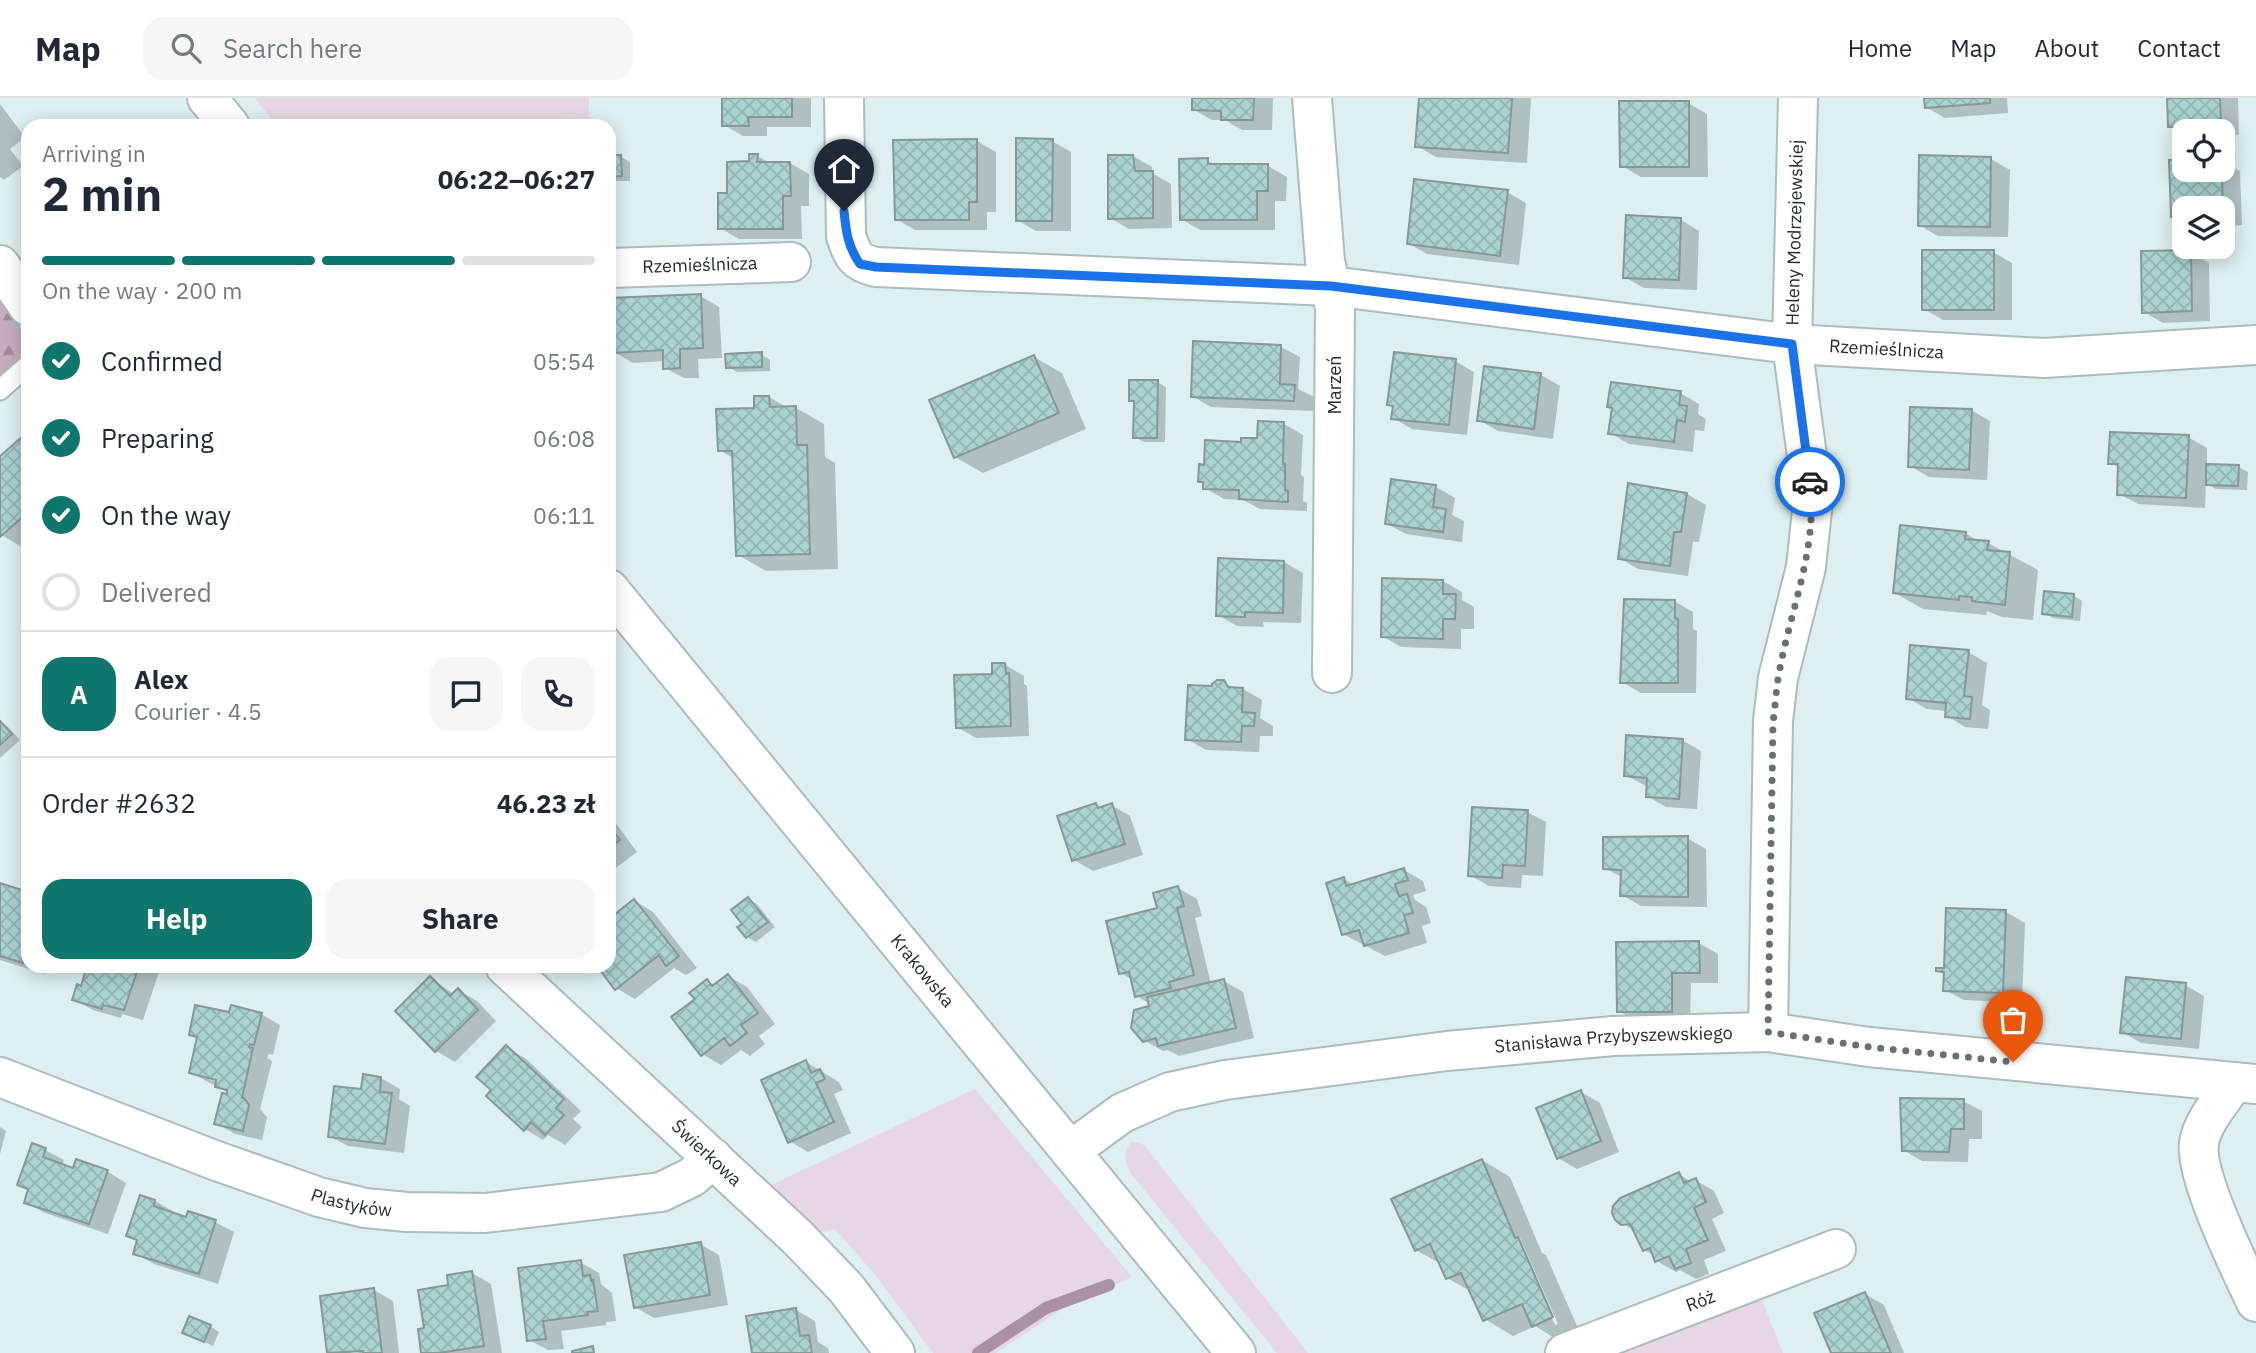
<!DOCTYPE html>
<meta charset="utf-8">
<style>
:root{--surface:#fff;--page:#f6f6f7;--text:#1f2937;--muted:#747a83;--line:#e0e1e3;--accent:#0f766e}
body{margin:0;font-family:"IBM Plex Sans",sans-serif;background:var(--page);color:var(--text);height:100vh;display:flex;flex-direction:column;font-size:26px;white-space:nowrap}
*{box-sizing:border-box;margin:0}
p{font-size:23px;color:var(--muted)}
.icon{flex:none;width:38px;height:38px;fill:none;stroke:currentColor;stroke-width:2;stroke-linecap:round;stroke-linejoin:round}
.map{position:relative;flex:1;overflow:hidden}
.drawer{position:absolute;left:21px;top:21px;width:595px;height:854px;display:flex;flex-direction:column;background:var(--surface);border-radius:21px;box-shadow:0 4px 18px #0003}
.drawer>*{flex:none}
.tools{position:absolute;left:2172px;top:21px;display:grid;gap:14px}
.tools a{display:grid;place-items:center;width:63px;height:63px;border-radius:14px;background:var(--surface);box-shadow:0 4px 18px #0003;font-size:35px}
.pin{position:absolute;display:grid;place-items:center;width:60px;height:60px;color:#fff;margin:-72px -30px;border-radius:50% 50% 50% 0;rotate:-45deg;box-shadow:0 0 7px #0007}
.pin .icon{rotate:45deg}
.courier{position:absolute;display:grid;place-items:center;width:70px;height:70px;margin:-35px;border:5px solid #1a73e8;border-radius:50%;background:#fff;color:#222;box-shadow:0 2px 9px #0007}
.summary em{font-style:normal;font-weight:700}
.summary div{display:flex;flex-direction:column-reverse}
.summary{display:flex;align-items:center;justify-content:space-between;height:119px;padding:0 21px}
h1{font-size:46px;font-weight:700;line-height:52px}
.bar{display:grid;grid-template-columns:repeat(4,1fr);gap:10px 7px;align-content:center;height:84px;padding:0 21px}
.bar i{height:9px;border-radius:5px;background:var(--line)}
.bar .on{background:var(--accent)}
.bar p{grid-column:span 4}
.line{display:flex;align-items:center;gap:18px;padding:0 21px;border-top:2px solid var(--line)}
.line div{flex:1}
.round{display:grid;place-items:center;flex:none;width:74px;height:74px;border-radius:21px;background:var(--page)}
ol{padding:0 21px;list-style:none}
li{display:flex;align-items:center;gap:21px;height:77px}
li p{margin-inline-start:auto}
li .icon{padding:7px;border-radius:50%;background:var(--accent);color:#fff;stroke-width:4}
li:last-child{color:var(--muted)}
li i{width:38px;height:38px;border:4px solid var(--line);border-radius:50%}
.cta{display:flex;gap:14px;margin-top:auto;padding:14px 21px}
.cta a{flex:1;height:80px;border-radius:21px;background:var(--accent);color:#fff;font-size:28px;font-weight:700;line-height:80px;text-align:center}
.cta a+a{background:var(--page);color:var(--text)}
header{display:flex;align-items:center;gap:42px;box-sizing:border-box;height:98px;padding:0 35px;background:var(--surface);border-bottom:2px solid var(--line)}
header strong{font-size:33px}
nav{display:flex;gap:38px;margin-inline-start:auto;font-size:24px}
.search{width:490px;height:63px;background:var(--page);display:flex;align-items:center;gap:18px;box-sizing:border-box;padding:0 24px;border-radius:21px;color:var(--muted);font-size:26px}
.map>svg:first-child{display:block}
.green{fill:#e7d6e4}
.forest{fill:url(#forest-firs)}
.shadow{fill:#0003;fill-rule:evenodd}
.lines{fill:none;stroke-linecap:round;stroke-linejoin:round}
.stream{stroke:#aa91a6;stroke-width:12}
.building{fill:url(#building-cross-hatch);stroke:#879898;stroke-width:2}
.service-casing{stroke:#abbdbd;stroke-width:23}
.minor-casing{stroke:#abbdbd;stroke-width:42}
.secondary-casing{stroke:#abbdbd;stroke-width:42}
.service{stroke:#fff;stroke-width:19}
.minor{stroke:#fff;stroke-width:38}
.secondary{stroke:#fff;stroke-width:38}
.done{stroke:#667172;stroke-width:7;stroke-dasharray:0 12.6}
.route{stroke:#1a73e8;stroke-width:9}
.labels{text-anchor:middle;stroke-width:6;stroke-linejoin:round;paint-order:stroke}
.street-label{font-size:18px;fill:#262d2e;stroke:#fff}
</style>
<header>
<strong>Map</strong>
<div class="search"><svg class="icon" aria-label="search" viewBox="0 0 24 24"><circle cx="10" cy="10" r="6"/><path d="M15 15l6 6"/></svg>Search here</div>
<nav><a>Home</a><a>Map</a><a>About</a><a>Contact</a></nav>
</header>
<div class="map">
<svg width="2256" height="1255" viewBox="0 0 2256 1255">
<defs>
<pattern id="forest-firs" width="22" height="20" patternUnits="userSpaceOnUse" patternTransform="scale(1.75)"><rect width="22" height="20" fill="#c6acc1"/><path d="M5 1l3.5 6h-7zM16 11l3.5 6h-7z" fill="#a18c9d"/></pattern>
<pattern id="building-cross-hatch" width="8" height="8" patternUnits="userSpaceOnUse" patternTransform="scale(1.75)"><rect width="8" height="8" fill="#aad2d3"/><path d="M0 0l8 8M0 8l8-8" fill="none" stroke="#92b5b5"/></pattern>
</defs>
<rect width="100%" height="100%" fill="#ddeff0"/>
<path class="green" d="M255,0h334v28h-312z
M975,991l157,188 -68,31 -68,45h-63l-56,-76 -42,-48 -14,3 -52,-46z
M1131,1043l13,4 164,208h-31l-145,-178c-8,-13 -8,-21 -1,-34z
M1758,1193l25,62h-192z"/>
<path class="forest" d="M0,198l28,43v15l-28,25z"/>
<path class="shadow" d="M724,0h87v29h-44v9h-24l-19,-11z
M1194,0h79l-1,32h-30l-17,-10h-13l-19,-11z
M1420,0h111l-4,65 -91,-6 -19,-11z
M1926,0h81l1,15 -63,5 -19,-11z
M2168,0h70l1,37h-17v-4h-38v3l-15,-8z
M1688,5l19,11 1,63h-67l-19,-11z
M0,6l25,33 -15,12 13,17 -19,14 -4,-3z
M977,43l19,11v60h-9v18h-72l-19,-11z
M1052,43l19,11v79h-35l-19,-11z
M757,58l13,7h20l19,11v32h-8l1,33h-63l-19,-11 9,-33z
M1133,58l19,11v6l19,11 1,44 -43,1 -19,-11z
M609,59h12l9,5v19h-21z
M1991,61l19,11 -2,67 -70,-1 -19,-11z
M1207,62l10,6h51l19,11 -1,24h-11v29h-75l-19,-11z
M2184,63v9h38v-9l18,10 2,54 -20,1v-18h-38v14l-11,-6z
M1507,94l19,11 -7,62 -92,-11 -19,-11z
M1681,122l18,11 -2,59 -53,-2 -19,-11z
M1993,154l19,11v57h-69l-19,-11z
M2190,154l19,11 1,58 -47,2 -19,-11z
M700,198l19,11 3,51 -24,1 1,19h-15l-19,-10v-7l-32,2 -19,-11z
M1281,249l19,10 -2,32 16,8 -1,14 -102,-4 -19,-11z
M761,256l9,6v11l-33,1 -9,-5z
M1034,259l28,16 24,56 -103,44 -28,-16z
M1455,263l19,11 -7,63 -55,-6 -19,-11 1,-11 -5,-3z
M1486,270l55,7 19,11 -7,53 -55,-8 -19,-11z
M1157,284l9,5 -1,55h-21l-9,-5v-35l-4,-2z
M1680,295l19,11 -1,10 8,5 -2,12 -9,-1 -2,22 -64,-8 -19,-11z
M769,299l19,11h8l28,16 1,33 10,6 3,106 -72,2 -28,-16 -4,-96 -14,-9z
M1971,312l19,11 -3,59 -58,-3 -19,-11z
M1284,326l19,11 -2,40 3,2 -1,24 4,2v8l-47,-2 -17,-9 -19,-1 -19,-11v-4l-5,-3 5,-14 38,-23 16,-4z
M2188,339l19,11v18l32,1 9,5 -1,18 -31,-1 -10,-6 -1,25 -67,-4 -19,-10 1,-26 -10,-5z
M22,341l6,4v96l-8,7 -20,-12v-75z
M1393,383l43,6 19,11 -3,17 12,6 -2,21 -56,-8 -19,-10z
M1687,396l19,11 -7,37h-6l-5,34 -50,-7 -19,-11z
M1965,435l15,9 8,1 50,27 -5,50 -31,-3 -15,-6 -1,4 -63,-6 -28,-16z
M1284,464l19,11 -2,50 -38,-1 1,5 -27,-1 -19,-11z
M1383,482l60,1 19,11v8l12,7v22h-13v20l-60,-2 -19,-11z
M2073,497l9,6 -2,20 -27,-3 -9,-5z
M1674,503l19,11v17l4,2 -1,62h-55l-19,-11z
M1968,554l19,11 -5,42 8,5 -2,19 -23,-2 -18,-11v-5l-20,-2 -19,-11z
M1005,567l19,11v8l3,2 2,50 -53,2 -19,-11 37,-52z
M1223,584l13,7h7l19,11 -2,18 13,8v10h-13l-1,16 -53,-2 -19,-11 27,-51z
M0,624l8,5 12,13 -20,18z
M1682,642l19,11 -4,58 -31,-2 -19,-11 1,-9 -23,-12z
M1096,707l6,3 9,-3 19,11 13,39 -50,16 -19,-11z
M1527,714l19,10 -3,54 -21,-1 -1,13 -32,-2 -19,-11z
M609,716l28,38 -28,21z
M1687,740l19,11 1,58 -66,-1 -19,-11 1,-17 -18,-10z
M1404,772l19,11 3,10 -13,4 2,5 11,7 5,16 -9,3 5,17 -42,13 -42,-22 1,-55 10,6z
M0,787l28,9v72h20l-3,8 -45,-14z
M1178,790l19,11 5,17 -7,2 16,66 13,-3 19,11 11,46 -75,18 -11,-6 -5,1 -19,-11 6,-36 -13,-8 -4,-16 -12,-7 39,-64z
M748,801l9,5 18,23 -19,15 -9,-5 -7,-9 5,-4z
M635,803l18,11 44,56 -11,7 -12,-7 -39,31 -19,-11 -17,-22h10v-45z
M2006,814l19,11 -3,80 -58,-3 -19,-10 1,-15 -8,-4 8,-1z
M1699,845l19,11v29h-27l-1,39h-52l-19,-11z
M89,868h72l-18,54 -21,-6 -1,4 -28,-8 -19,-10 9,-12z
M728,878l19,11 28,37 -16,12 6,8 -15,12 -9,-6 -20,15 -19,-11 -5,-54 10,-19 9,5z
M431,881l23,15 4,-4 19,11 19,20 -41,41 -19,-11z
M2185,887l19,11 -5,53 -58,-6 -19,-11z
M230,916h31l19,11 -7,30 -4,-1 -2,4 5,3 -12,48 7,8 -5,23 -27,-6 -19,-11 13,-30 -38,-20 7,-34 -7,-5zM209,978l16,7 -16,-3z
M506,950l19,10 56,53 -8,8 9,8 -17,18 -17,-10 -5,5 -18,-11 -31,-39z
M806,964l33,20 4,8 -9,4 17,39 -43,19 -19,-11z
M381,980l19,11 -1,10 11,7 -6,47 -56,-7 -19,-10 33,-45z
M1581,994l19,11 19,49 -42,17 -19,-11z
M1963,1003l19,10v28h-13l-1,23 -46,-1 -19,-11z
M0,1029l6,4 -6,23z
M45,1052l19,10 -2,6 12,4 3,-9 31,11 18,11 -18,51 -63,-21 -19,-11 4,-11 -11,-6z
M1482,1062l28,17 32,76 4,2 34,78 -19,9 -26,-16 -22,10 -28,-17 -13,-27 -25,-14 -6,-14 -25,-14zM1516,1140h4l38,86 -3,1z
M1679,1076l12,8 4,-2 19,11 10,22 -12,6 14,32 -22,9 5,14 -13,5 -16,-9 -4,2 -19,-11 -2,-5 -11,-6 -9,-19 -13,-8z
M155,1103l19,11 -1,2 15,5 27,3 19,10 -16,52 -64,-20 -19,-11 3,-12 -10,-6z
M700,1146l19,11 9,50 -74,13 -19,-11z
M580,1164l19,11 2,11 11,9 4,28 -10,1v3l-45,6 3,18 -16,1 -19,-10z
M472,1175l19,11 11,69h-79l3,-23 24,-43z
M374,1192l19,11 6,52h-40l-12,-7 -2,3 7,4h-23l-7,-56z
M1865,1196l19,11 20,48h-71z
M796,1212l19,11 3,21 10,6 1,5h-76z
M210,1228l9,6 -6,14 -29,-14z"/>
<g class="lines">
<path class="stream" d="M978,1255l68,-45 63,-23"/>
</g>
<path class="building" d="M722,0h70v19h-44l1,9h-27z
M1192,0h62l-1,22h-32v-9l-29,-1z
M1419,0h93l-4,55 -93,-6z
M1924,0h66v5l-65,5z
M2167,0h53l1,27 -53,2z
M1619,3h70v66h-69z
M1016,40l37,1 -1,82h-36z
M977,41v63h-8v18h-74l-2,-80z
M749,56h9l-1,8h33l1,34h-8v33h-65v-36h9v-31l22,-1z
M609,57h12l1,21 -13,1z
M1108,57h25l2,16h18v47l-45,1z
M1919,57l72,2 -1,70 -72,-1z
M1208,60v6h60v27h-11v29h-77l-1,-61z
M2169,62h15v10h38l1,45 -1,-7h-38v9h-13z
M1414,81l94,11 -8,66 -93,-12z
M1626,117l55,3 -2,62 -56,-2z
M1922,152h72v60h-72z
M2191,152l1,61 -50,2 -1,-62z
M701,196l2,54 -23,1v19l-17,1v-19l-51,3 -2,-55z
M1193,243l88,4 -1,39 15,1 -1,16 -103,-4z
M762,254v15l-36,1 -1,-14z
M1394,254l62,7 -7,66 -58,-6 2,-13 -6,-1z
M1034,257l25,58 -105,45 -25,-58z
M1484,268l57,7 -7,56 -57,-8z
M1129,282h29l-1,58h-24l1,-37h-5z
M1611,284l70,9 -2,14 8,1 -2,16 -8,-2 -3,22 -66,-8 4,-26 -5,-1z
M754,298h15l1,11 26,-1 1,39h10l3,109 -74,2 -4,-105h-14l-2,-42 38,-1z
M1910,309l62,2 -3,61 -61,-3z
M1258,323l26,1 -1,42h2v26l3,1v11l-49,-3v-9l-36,-1v-7h-5l1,-18 5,1 1,-25 36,2v-4h16z
M2110,334l79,3 -3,63 -69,-3 1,-31h-10z
M22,339l6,7v68l-28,25v-81z
M2206,366l33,1 -1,21 -32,-1z
M1391,381l45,6 -3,22 13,2 -3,23 -58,-8z
M1628,385l59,10 -6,39h-7l-4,34 -52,-7z
M1900,427l66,7 -1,7 24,2 -2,9 23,2 -5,53 -33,-4v-4l-13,-1v4l-66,-7z
M1218,460l66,3 -1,52 -38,-1v5l-29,-1z
M1382,480l61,2v14h13l-1,25h-12v20l-62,-2z
M2044,493l30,3 -2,23 -30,-3z
M1624,501l51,1v18l3,1v64h-58z
M1910,547l59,5 -5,46 8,1 -2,22 -25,-2 1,-14 -40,-4z
M992,565h13l1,11 3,-1 2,53 -55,2 -2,-53 38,-1z
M1217,582h7l4,7 15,1 -1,24 13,1 -1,13h-12l-1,16 -56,-2 3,-55 24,1v-2z
M0,623l12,13 -12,11z
M1626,637l57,4 -4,60 -33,-2 1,-19 -23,-2z
M1096,705l2,5 14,-5 13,41 -53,17 -15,-45z
M1472,709l56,3 -3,56 -22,-1 -1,13 -34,-2z
M609,728l11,14 -11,8z
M1688,738v61l-68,-1 1,-26 -18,-1v-32z
M1404,770l4,12 -13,4 4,12 8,-2 6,19 -9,2 5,18 -45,13 -5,-16 -17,5 -16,-52 18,-6 2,9z
M0,785l28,9 -2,72 -26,-8z
M1178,788l6,20 -7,2 17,67 -25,7 2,6 -36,9 -6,-25 -10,2 -13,-53 51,-13 -4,-15z
M748,799l20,25 -22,16 -9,-11 5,-3 -11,-14z
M634,801l45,57 -13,10 -7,-11 -44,35 -18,-24h12v-47z
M1946,810l60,2 -3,83 -60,-2 1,-19 -8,-1v-3h8z
M1699,843l1,32h-28v39h-55l-1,-70z
M87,868h52l-15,44 -21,-5 -1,4 -30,-9 5,-16 4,2z
M728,876l30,39 -17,12 6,8 -17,13 -6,-8 -23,18 -30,-39 24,-18 -6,-6 18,-14 5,7z
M430,878l20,20 8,-8 20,22 -43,42 -40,-41z
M2126,879l60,6 -5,56 -61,-6z
M1224,881l12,49 -78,18 -2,-8 -13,4 -12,-14 3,-18 15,-4 -2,-9z
M195,907l34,7 2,-7 31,8 -8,32 -4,-1 -1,3 4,1 -11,50h2l5,7 -6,26 -29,-7 8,-31 5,1v-4l-12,-3 1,-7 -27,-7 8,-36 -8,-2z
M506,947l58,54 -8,9 8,7 -19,20 -14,-13 -7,9 -38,-35 5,-6 -15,-13z
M806,962l5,13 9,-4 5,10 -9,4 18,39 -46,21 -27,-63z
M363,976l18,3 -1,15 12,1 -7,51 -57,-7 6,-51 27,3z
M1581,992l20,51 -44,18 -21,-51z
M1900,1000l64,1v30h-13l-2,23 -47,-1z
M32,1045l14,5 -3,9 30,11 3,-9 32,11 -19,54 -65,-21 4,-14 -11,-4z
M1482,1061l33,79 3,-1 35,80 -21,10 -10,-23 -39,17 -22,-48 -15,6 -16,-35 -15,7 -24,-52z
M1679,1074l5,11 12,-5 10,24 -12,6 14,32 -22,9 5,14 -16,6 -6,-13 -14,6 -5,-14 -7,3 -13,-27 -9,1 -6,-5 -3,-7 1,-7 7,-8z
M140,1097l15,5 -1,6 32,11 2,-6 28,9 -17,54 -66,-20 4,-14 -11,-4z
M701,1144l9,53 -76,13 -10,-53z
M581,1162l2,16 7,-1 1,6 2,-1 5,31 -11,1 1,3 -45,6 3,18 -19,2 -9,-73z
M472,1173l12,75 -45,7h-18l-3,-24 6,-1 -6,-38 30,-5 -1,-10z
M374,1190l8,65h-19v-2l-36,2 -7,-57z
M1865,1194l26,61h-60l-17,-40z
M796,1210l4,28 9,-1 3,18h-60l-6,-37z
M189,1218l22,9 -7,17 -22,-9z
M593,1248l1,7h-22v-2z"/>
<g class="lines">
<g class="service-casing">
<path id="service" d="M0,292l28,-25"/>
</g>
<g class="minor-casing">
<g id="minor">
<path id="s1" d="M844,0l2,138c7,20 9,26 30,31l455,19 461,58 252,14 212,-13"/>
<path d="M1312,0l13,163 10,47 -3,365"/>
<path d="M0,167l28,41"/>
<path id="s2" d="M609,170l182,-6"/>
<path id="s3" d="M505,868l292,271 49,51 49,65"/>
<path id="s4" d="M1768,934l5,-311 5,-43 28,-111 7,-66 -21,-157 6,-246"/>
<path id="s5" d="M0,979l214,83 105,37 46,11 42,4 78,1 176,-21 31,-15 21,-19"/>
<path d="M2234,984c-12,18 -32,40 -35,61 -5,32 42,127 57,159"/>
<path id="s6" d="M1070,1053l52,-38 48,-21 55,-12 222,-29 166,-15 155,-4 101,15 387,37"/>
<path id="s7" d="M1565,1255l271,-104"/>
</g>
</g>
<g class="secondary-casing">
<g id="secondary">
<path d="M207,0l23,28"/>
<path id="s8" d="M609,491l627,764"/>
</g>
</g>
<use href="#service" class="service"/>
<use href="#minor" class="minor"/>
<use href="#secondary" class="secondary"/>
</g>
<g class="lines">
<path class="done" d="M1810,384c8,69 -21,130 -32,197 -2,14 -3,28 -5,43l-5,310 101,15 144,15"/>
<path class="route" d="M844,113c2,21 4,36 16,53l16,3 455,19 461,58 18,138"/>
</g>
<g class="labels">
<g class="street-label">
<text dy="6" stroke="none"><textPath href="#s4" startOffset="805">Heleny Modrzejewskiej</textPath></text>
<text dy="6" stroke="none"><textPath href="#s2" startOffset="91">Rzemieślnicza</textPath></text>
<text dy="6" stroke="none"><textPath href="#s1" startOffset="1199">Rzemieślnicza</textPath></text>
<text transform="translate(1335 287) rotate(-90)" y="6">Marzeń</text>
<text dy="6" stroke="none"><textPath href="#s8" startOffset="494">Krakowska</textPath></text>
<text dy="6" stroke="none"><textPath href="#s6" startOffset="564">Stanisława Przybyszewskiego</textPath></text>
<text dy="6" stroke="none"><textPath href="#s3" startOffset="275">Świerkowa</textPath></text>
<text dy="6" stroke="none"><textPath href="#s5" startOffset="374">Plastyków</textPath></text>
<text dy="6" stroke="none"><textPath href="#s7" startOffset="145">Róż</textPath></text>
</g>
</g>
</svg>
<div class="tools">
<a><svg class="icon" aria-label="locate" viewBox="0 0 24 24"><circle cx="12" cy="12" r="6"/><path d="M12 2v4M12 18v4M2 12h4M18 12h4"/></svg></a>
<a><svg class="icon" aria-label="layers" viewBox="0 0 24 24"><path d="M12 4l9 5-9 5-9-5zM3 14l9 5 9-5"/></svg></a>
</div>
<div class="pin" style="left:2013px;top:964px;background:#ea580c"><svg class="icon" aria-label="bag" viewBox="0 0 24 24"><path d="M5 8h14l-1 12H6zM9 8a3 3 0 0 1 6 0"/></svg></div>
<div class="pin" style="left:844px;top:113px;background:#1f2937"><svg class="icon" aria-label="home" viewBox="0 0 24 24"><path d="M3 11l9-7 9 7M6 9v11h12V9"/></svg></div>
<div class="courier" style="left:1810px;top:384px"><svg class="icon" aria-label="car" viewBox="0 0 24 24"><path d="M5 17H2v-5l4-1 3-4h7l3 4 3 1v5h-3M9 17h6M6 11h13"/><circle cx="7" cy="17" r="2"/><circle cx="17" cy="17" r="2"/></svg></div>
<section class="drawer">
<div class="summary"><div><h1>2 min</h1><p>Arriving in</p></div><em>06:22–06:27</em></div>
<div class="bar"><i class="on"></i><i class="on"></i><i class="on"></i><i></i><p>On the way · 200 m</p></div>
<ol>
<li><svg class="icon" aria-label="check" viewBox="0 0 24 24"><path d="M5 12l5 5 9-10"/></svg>Confirmed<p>05:54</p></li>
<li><svg class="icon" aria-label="check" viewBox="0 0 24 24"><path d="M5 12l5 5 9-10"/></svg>Preparing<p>06:08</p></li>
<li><svg class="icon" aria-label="check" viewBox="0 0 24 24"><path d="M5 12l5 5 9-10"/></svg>On the way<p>06:11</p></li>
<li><i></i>Delivered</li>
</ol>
<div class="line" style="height:126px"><b class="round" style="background:var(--accent);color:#fff">A</b><div><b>Alex</b><p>Courier · 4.5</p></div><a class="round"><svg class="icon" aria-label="chat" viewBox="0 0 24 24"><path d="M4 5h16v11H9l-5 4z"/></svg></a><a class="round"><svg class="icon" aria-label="phone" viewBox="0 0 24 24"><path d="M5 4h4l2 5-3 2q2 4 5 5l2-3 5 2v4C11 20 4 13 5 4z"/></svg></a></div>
<div class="line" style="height:91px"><div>Order #2632</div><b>46.23 zł</b></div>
<div class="cta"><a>Help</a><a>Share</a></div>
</section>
</div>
